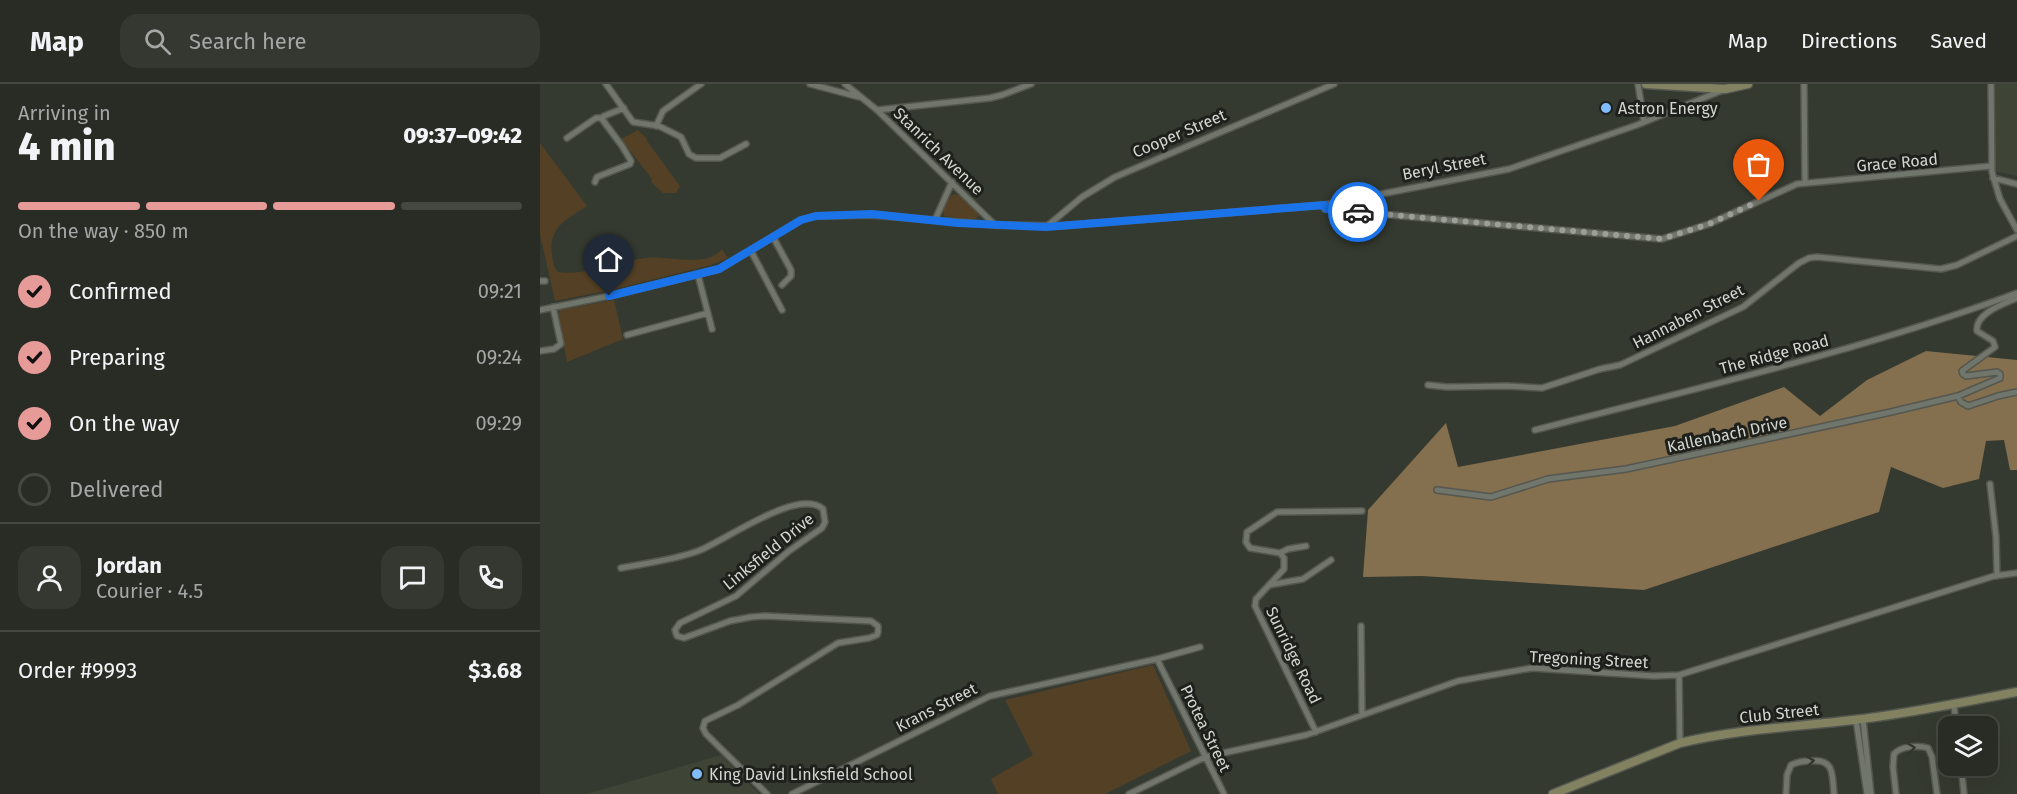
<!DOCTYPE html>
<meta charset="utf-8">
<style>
:root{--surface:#282c24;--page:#343831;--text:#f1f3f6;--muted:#a5a7a6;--line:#444841;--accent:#e69b98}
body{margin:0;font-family:"Fira Sans",sans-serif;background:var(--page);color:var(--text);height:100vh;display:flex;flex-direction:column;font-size:22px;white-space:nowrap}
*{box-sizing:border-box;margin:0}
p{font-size:20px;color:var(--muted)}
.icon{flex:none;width:33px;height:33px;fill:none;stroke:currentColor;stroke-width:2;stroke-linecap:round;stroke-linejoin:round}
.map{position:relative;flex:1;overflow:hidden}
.side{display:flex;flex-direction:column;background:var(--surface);width:540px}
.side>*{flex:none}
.fabs{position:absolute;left:1398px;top:632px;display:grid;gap:12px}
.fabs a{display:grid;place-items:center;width:60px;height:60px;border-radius:12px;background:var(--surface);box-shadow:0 6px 24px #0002,0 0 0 2px var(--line);font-size:30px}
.pin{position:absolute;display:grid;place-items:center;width:51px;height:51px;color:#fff;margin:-62px -26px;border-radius:50% 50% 50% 0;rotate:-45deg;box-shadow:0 0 6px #0007}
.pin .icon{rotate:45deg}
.courier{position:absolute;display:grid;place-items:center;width:60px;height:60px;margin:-30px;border:4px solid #1a73e8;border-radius:50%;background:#fff;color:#222;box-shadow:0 2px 8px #0007}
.head em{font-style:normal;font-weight:800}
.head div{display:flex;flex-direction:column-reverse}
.head{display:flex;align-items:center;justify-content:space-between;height:102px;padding:0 18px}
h1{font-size:39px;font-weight:800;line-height:45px}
.bar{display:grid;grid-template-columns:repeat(4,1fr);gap:9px 6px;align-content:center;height:72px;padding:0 18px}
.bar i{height:8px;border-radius:4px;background:var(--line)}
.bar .active{background:var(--accent)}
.bar p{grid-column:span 4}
.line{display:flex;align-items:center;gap:15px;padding:0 18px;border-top:2px solid var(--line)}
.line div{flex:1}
.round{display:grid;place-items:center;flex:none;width:63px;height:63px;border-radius:18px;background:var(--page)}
ol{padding:0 18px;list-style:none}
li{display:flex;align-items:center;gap:18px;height:66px}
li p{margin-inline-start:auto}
li .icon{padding:6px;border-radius:50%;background:var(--accent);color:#111;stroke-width:4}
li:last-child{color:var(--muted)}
li i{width:33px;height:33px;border:3px solid var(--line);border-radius:50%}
header{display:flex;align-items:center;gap:36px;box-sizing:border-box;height:84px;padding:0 30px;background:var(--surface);border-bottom:2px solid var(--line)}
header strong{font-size:28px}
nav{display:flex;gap:33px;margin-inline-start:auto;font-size:21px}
.search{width:420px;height:54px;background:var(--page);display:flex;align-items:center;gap:15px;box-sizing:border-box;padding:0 21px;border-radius:18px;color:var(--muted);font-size:22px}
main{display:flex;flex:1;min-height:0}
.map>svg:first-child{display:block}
.built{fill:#3f4536}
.green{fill:#544125}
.forest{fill:#846f4f}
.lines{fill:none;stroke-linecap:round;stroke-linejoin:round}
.minor-casing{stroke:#54574f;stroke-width:8}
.secondary-casing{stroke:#54574f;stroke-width:11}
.minor{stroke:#71766c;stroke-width:5}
.secondary{stroke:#828261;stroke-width:8}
.oneway{stroke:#333630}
.done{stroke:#9c9f98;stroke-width:6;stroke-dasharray:0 10.8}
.route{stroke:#1a73e8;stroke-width:8}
.poi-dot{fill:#81bcfa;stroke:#1e201c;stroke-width:2}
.labels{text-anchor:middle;stroke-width:6;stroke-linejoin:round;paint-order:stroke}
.poi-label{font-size:16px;fill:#d3d6d0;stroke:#1e201c;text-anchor:start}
.street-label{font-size:16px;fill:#d3d6d0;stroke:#1e201c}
</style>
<header>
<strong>Map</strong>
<div class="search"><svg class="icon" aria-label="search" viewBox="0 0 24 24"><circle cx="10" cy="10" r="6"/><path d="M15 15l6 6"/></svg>Search here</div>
<nav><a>Map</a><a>Directions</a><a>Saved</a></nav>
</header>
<main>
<section class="side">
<div class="head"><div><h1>4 min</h1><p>Arriving in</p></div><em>09:37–09:42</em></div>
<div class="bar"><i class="active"></i><i class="active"></i><i class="active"></i><i></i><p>On the way · 850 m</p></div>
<ol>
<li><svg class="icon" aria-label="check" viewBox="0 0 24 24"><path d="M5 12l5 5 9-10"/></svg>Confirmed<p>09:21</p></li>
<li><svg class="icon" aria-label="check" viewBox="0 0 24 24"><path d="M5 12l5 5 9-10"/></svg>Preparing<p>09:24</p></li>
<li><svg class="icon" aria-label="check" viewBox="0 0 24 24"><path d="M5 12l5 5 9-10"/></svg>On the way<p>09:29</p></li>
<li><i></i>Delivered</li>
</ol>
<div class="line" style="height:108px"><a class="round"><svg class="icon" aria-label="person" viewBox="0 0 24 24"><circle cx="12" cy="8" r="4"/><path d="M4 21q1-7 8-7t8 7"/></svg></a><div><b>Jordan</b><p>Courier · 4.5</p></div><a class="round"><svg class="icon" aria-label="chat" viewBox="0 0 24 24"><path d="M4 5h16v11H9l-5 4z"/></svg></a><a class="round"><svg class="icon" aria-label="phone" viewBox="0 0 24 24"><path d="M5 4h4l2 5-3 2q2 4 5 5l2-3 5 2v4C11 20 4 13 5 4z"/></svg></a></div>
<div class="line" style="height:78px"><div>Order #9993</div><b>$3.68</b></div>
</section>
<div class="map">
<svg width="1477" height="710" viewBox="0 0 1477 710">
<rect width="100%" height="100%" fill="#353a30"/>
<path class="built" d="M1453,0h24v92l-22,-5z
M181,671l38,39h-172z"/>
<path class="green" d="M98,46l9,9v2l33,45 -4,7h-13l-12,-11 1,-3 -31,-40z
M0,59l47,63c-20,13 -39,21 -35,49 1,7 2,13 6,17 29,4 59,-11 88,-14 22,-3 60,11 76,-9l6,9 -17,7 -100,25 -56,11 -15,-67z
M415,110c9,2 20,13 24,22l-5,4 -30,-4c-2,-8 3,-19 11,-22z
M74,216l9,39 -56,23 -9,-47 2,-5z
M613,581l38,86 -86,43h-107l-7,-15 42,-24 -28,-55z"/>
<path class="forest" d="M1386,267l91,9v110h-7l-6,-30 -18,1 -7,38 -36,9 -52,-21 -12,45 -235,78 -222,-14 -59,1 5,-67 78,-87 12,44 217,-41 109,-39 36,29 47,-36z"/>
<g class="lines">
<g class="minor-casing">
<path id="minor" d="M66,0l27,38 26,4 22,11 8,17 7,4h24l26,-14
M270,0l49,13
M305,0l32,26 118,115
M1098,0l6,38
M1264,0l1,98
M1451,0l1,88 8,27 17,31
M337,26l113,-12 12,-3 29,-11
M116,42l7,-15 38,-27
M27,54l29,-20h6
M1453,94l24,6
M55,98l2,-5 33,-13 1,-3 -9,-15 -20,-27 2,-3 20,-8
M785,121v4l337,30 47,-15 88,-40 194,-18
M395,136l17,-38
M506,143l36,-30 33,-20 219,-93
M233,153l18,33v6l-9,9
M211,167l31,59
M158,191l14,54
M0,197h5
M0,226l69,-14 110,-27 82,-49 15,-4 56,-1 123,10 64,1 266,-21 184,-36 128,-44 86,-35
M87,251l81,-22
M0,267l14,-2 7,-5 -8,-37
M888,301l19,2 60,-1 35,2 58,-19 20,-4 123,-58 56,-44 10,-5 8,-1 124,12 16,-4 60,-29
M1418,312l3,6 7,4 30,-10 19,-4
M995,346c162,-42 325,-79 482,-137
M1450,400l6,53 1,39
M897,406l54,7 57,-18 78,-10 265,-57 67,-16 42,-18v-4l-3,-2 -31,4 -3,-2 -1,-3 33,-24 -2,-6 -16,-10c-2,-18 27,-27 40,-33
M740,469l8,-4 18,-3
M81,484c25,-5 53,-8 77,-17 27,-10 100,-64 125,-42l2,13 -3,6 -33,23 -53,45 -56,27 -5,7 2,6 7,2 46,-17 21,-4 14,-1 106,5 7,5v6l-1,3 -8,3 -31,5 -100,62 -33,16 -2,7 3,6 61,60
M729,501l34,-6 28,-19
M821,542l1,89
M617,575l43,-12
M1139,591l1,68
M1414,620l2,22
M1323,635l8,75
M1316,636l11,74
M776,648l-61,-126 1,-7 28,-30v-11l-4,-5 -30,-5 -4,-6 1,-10 30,-20 85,-1
M1421,681l3,29
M252,710l198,-98 167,-37 67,135
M589,710l76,-37 101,-22 152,-54 74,-13 122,8 25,-1 315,-99 23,-3
M1246,710l1,-19 4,-10c6,-3 12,-4 19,-4 25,-3 22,14 24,33
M1356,710l-3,-27 1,-13c7,-8 25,-9 34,-6l4,9 5,37"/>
</g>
<g class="secondary-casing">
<path id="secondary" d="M1106,0l79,5 23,-5
M1013,710l127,-51c57,-14 116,-16 173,-23 55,-6 110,-18 164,-28"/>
</g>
<use href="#minor" class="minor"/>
<use href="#secondary" class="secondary"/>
</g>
<defs><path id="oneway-chevron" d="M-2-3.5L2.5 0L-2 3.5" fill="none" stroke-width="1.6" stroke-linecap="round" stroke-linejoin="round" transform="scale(1.5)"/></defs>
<g class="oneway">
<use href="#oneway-chevron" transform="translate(1371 664) rotate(-8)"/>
<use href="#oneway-chevron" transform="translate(1270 677) rotate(-6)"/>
</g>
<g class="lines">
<path class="done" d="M818,128l304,27 47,-15 50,-23"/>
<path class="route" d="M69,212l110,-27 82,-49 15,-4 56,-2 86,9 88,4 279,-22 1,4 32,3"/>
</g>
<g class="poi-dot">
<circle cx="1066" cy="24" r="6"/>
<circle cx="157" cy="690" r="6"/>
</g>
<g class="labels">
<g class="poi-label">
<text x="1078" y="30">Astron Energy</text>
<text x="169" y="696">King David Linksfield School</text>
</g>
<g class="street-label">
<text transform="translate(639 49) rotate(-23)" y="6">Cooper Street</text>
<text transform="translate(399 67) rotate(44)" y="6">Stanrich Avenue</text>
<text transform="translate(1357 78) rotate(-5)" y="6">Grace Road</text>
<text transform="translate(904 82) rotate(-11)" y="6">Beryl Street</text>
<text transform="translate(1148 232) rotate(-27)" y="6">Hannaben Street</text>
<text transform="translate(1234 270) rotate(-15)" y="6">The Ridge Road</text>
<text transform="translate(1187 350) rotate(-12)" y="6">Kallenbach Drive</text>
<text transform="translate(228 467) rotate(-39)" y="6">Linksfield Drive</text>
<text transform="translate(754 571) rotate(64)" y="6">Sunridge Road</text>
<text transform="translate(1049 575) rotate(3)" y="6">Tregoning Street</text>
<text transform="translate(396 623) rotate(-27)" y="6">Krans Street</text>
<text transform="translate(1239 629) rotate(-6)" y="6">Club Street</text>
<text transform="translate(666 644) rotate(64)" y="6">Protea Street</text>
</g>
</g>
</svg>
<div class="fabs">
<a><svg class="icon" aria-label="layers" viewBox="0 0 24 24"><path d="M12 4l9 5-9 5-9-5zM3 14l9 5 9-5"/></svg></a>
</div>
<div class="pin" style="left:1219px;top:117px;background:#ea580c"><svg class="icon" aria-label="bag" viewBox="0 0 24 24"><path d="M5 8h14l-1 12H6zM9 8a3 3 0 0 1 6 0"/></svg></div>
<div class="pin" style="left:69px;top:212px;background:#1f2937"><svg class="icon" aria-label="home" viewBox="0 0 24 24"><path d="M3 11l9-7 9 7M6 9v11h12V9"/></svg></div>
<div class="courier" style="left:818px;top:128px"><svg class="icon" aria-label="car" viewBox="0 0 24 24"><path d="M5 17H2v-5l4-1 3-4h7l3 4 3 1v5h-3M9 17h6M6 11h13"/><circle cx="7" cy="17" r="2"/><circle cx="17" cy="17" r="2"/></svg></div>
</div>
</main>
